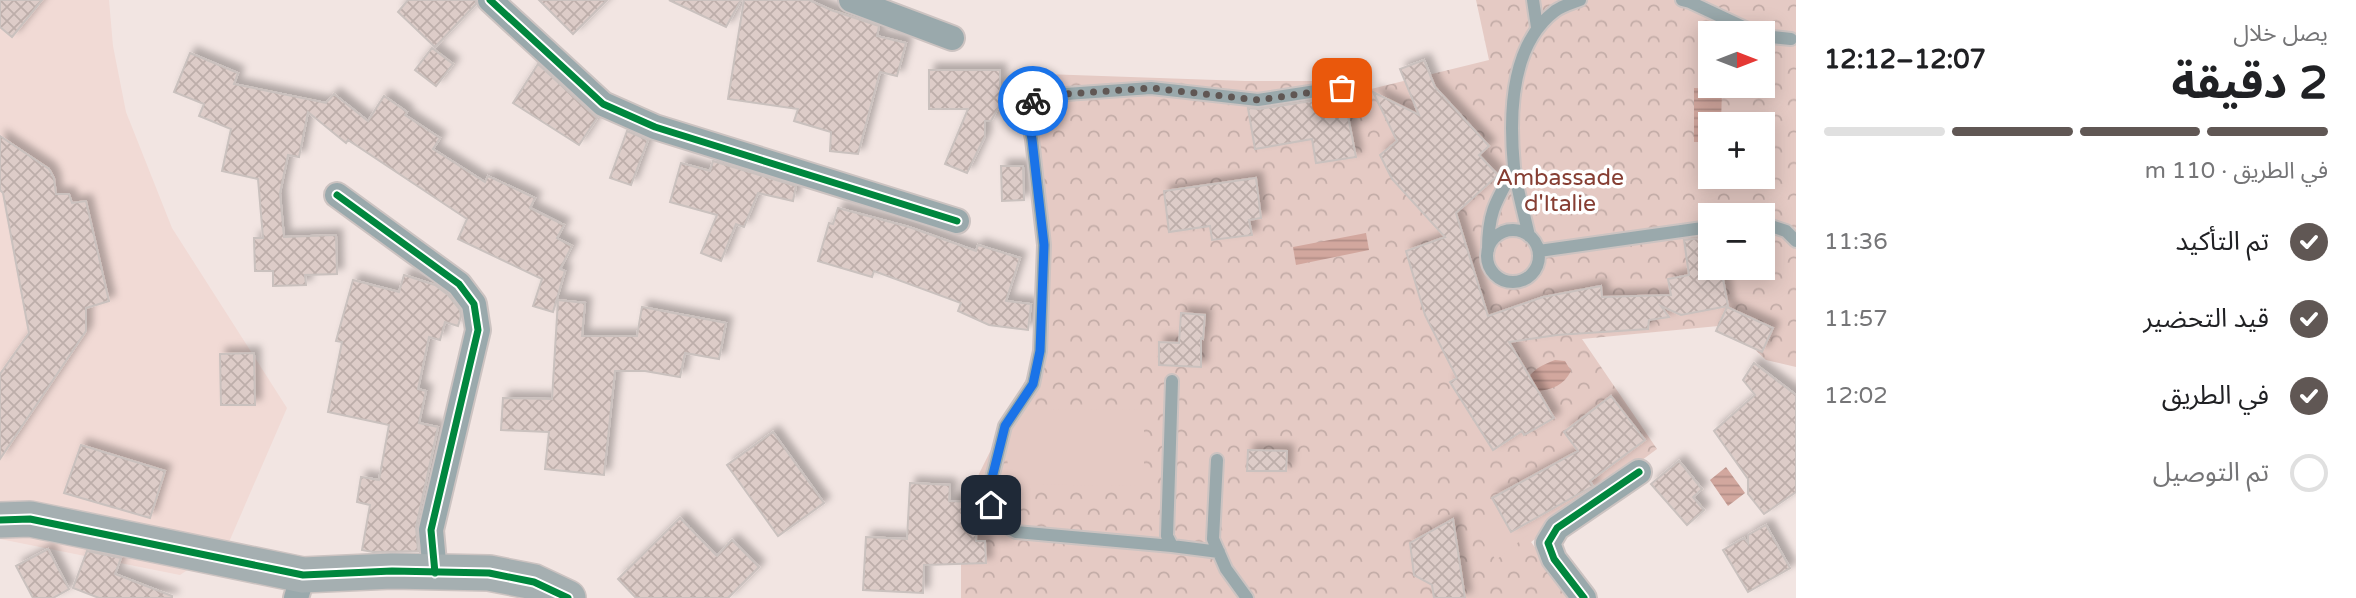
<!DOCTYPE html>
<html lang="ar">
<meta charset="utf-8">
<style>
:root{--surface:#fff;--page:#f6f6f6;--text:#202124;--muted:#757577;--line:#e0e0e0;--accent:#605754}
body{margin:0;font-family:"Varela Round","Noto Sans Arabic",sans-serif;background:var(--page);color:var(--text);direction:rtl;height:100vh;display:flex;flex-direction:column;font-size:26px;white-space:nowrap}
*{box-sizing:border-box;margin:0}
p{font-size:23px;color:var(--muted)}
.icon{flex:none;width:38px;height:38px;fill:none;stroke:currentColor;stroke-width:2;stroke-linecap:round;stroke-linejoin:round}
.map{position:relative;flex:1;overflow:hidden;direction:ltr}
.side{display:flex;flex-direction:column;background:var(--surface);width:560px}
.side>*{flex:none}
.needle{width:46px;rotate:90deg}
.controls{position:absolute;left:1698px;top:21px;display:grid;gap:14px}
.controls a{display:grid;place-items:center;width:77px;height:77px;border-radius:0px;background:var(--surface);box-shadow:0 4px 18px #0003;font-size:35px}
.pin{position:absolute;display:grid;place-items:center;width:60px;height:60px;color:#fff;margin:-30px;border-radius:14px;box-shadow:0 4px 10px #0006}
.courier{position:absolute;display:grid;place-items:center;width:70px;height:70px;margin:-35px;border:5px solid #1a73e8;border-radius:50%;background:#fff;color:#222;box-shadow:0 2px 9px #0007}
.overview em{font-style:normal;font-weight:700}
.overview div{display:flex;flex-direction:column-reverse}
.overview{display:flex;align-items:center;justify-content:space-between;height:119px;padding:0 28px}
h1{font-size:46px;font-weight:700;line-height:52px}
.bar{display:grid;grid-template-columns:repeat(4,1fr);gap:10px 7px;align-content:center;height:84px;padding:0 28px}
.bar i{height:9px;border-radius:5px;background:var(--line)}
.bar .current{background:var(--accent)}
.bar p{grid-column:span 4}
ol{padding:0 28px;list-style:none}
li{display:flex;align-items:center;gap:21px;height:77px}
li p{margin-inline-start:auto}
li .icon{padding:7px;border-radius:50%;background:var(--accent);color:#fff;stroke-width:4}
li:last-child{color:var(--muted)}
li i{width:38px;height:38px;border:4px solid var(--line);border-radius:50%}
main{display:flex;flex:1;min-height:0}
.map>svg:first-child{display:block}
.built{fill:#f1dad5}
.park{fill:url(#park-crowns);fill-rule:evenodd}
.garden{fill:#e5cac4}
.water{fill:url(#water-rules)}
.building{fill:url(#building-cross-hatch);stroke:#cac1be;stroke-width:2;filter:url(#shadow)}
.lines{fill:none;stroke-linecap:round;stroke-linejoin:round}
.lane-casing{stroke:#ccc3c1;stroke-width:16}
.street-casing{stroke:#ccc3c1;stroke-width:28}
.secondary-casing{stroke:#ccc3c1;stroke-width:38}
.lane{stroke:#9aa9ac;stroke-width:12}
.street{stroke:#9aa9ac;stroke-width:24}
.secondary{stroke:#a5afb1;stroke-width:35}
.cycleway-casing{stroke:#fff;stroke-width:11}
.cycleway{stroke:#00873e;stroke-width:7}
.done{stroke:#605754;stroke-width:7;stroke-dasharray:0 12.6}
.route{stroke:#1a73e8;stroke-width:9}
.labels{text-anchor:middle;stroke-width:7;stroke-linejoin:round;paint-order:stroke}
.park-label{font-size:23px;fill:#863e33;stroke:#fff}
</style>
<main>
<section class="side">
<div class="overview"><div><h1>2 دقيقة</h1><p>يصل خلال</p></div><em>12:07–12:12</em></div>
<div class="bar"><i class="current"></i><i class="current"></i><i class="current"></i><i></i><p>في الطريق · 110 m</p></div>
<ol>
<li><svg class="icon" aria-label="check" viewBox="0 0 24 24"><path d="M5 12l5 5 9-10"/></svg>تم التأكيد<p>11:36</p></li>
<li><svg class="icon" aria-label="check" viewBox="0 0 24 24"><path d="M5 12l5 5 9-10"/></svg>قيد التحضير<p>11:57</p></li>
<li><svg class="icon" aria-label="check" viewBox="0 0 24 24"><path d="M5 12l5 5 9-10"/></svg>في الطريق<p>12:02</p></li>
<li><i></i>تم التوصيل</li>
</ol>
</section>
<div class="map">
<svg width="1796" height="598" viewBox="0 0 1796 598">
<defs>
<pattern id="park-crowns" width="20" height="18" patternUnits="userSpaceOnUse" patternTransform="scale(1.75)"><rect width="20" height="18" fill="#e5cac4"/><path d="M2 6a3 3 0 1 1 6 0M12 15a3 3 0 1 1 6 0" fill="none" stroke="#c3aca7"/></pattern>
<pattern id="water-rules" width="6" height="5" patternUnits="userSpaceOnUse" patternTransform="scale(1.75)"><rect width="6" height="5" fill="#d2a79e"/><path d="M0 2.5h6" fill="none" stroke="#b38e87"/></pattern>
<pattern id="building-cross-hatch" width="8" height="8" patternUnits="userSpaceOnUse" patternTransform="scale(1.75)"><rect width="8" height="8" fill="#ddccc8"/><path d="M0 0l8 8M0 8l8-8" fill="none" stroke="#bdaeaa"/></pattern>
<filter id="shadow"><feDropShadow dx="6" dy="-6" stdDeviation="3.5" flood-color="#0004"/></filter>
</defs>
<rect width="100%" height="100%" fill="#f2e5e2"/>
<path class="built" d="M0,0h109l4,46 13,66 46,116 115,180 -58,134 -49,33 -180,-36z"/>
<path class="park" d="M1476,0h320v367l-30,-7 -37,-35 -147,14 75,110 -126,93 41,56h-611v-49l9,-57 62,-125 8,-105 -12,-116 -14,-73 231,8h93l25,10 126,-31zM1710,33h52v53h-52zM1710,124h52v53h-52zM1710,215h52v53h-52z"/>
<path class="garden" d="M1009,409l135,1v76l-137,-2z
M1554,495l14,19 -29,22 -5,-6 -38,30 -18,-25 25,-21z"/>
<path class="water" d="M1694,88l28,1 -1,35h-11v18h-16z
M1366,233l3,17 -73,15 -3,-18z
M1555,360l10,1 6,10c-7,14 -19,19 -35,20l-9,-9c4,-13 16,-17 28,-22z
M1726,467l19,26 -17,13 -18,-26z"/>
<path class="building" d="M0,0h42l-30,37 -12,-10z
M408,0h68v4l-41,43 -37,-35z
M539,0h68l-34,34z
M669,0h72l-15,27z
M744,0h65l22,10 48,16 -2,10 29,7 -9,33 -17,-4 -22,82 -28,-3 1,-19 -37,-11 4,-12 -70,-10z
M432,48l21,16 -17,22 -21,-16z
M190,53l48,20 -4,11 92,19 8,-9 34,27 16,-25 23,16 -2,3 35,23 -7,11 52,33 3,-6 47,22 -5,10 34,17 -7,13 15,8 -12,23 5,2 -12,41 -20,-6 9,-27 -84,-40 9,-20 -119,-79 -2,3 -38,-31 -9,45 -11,-2 -8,38 4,44 52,-2 1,39 -32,1 1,10 -33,1v-15h-18l-1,-33h9l-5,-59 -36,-8 9,-42 -32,-13 5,-12 -30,-12z
M1424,60l11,27 54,59 -10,9 19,20 -42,38 32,103 55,-19 58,-11 1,11 69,-2 -3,-16 21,-4 -5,-35 26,-3v31h11l7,38 -47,9 -20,-9 8,11 -20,3 -1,9 -91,6 -48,7 45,76 -30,17 -2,-4 -29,19 -43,-68 7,-4 -32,-63 -19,-64 39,-14 -53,-58 -12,-24 17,-14 -24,-49 46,23 -19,-46z
M538,64l59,54 -18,27 -66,-42z
M929,70h71v34l-9,17h-6v15l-18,37 -22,-9 23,-55h-39z
M1344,96l12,61 -40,6 -4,-24 -57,10 -7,-41 11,1z
M627,131l21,9 -17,45 -21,-7z
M0,136l49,33 5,9 2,16h13l3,9 14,-2 23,100 -23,7v23l-86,128v-85l29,-41 -26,-140 -3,-3z
M713,161l83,25 -3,15 -35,-8 -14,34 -8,-3 -15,37 -20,-8 16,-38 -47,-13 11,-39 29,8z
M1001,166h22l1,34 -22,1z
M1256,178l5,40 -12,2 3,15 -40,5 -2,-14 -41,6 -5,-41z
M838,208l71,19 67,24 2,-6 42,13 -14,43 25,3 -3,26 -39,-5 -31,-14 3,-8 -87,-32 -2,6 -54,-16 11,-38 4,1z
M404,275l31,10 13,10 12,15 1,6 -3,10 -13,-4 -5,18 -11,-3 -11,52 8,2 -7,32 19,4 -22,100 2,24 -45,1 -11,-2 8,-45 -13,-3 4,-25 18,3 10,-55 -61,-13 14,-70 -6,-1 17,-61 46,12z
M558,300l27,3 -3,33h55l5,-29 84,16 -7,36 -34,-6 -5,24 -35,-6h-30l-11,104 -59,-6 4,-37 -48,-2 2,-32 49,1z
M1727,307l46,21 -11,24 -46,-21z
M1181,313l24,2 -2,24 -2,-1v29l-42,-2v-23l20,1z
M254,353l1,52h-34l-1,-51z
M1754,363l42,32v97l-32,22 -16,-20v-15l-34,-48 41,-36 -12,-15z
M1611,396l34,44 -55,41 3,5 -82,46 -19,-34 86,-47 -14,-19z
M773,432l51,71 -46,33 -51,-71z
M81,445l84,26 -15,47 -86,-25z
M1248,450l39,1 -1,20h-39z
M1679,461l23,28 -9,8 11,13 -17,15 -36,-41z
M910,483l40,2 -1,16 28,1 -1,39h9l1,22 -62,2 -1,28 -60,-3 3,-53 41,2z
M680,518l37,38 15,-16 27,27 -31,31h-92l-18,-19z
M1453,519l12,79h-31l-2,-13 -18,-10 -4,-32z
M1766,525l24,43 -42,24 -25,-42 21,-12 4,5v-8z
M48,549l21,40 -16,9h-20l-17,-32z
M87,551l34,7 -6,16 57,22v2h-73l-26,-10z"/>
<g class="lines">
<g class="lane-casing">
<path id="lane" d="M1533,0l4,27
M1682,0l8,2 66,31
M1762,36l29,3
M1762,223l24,8 10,10
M1487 256a26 26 0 1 1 52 0a26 26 0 1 1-52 0Z
M1529,236c-5,-23 -12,-46 -15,-69 -5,-52 -4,-122 41,-156 7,-5 17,-8 25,-11
M1488,250c0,-38 8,-49 26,-81
M1539,251l171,-24
M1172,381l-5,155 5,10 47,6
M1217,460l-4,79 13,30 21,29
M1172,546l-156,-14 -16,-9 -9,-18 -1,-19 15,-60 28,-42 7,-33 4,-106 -12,-106 -6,-27 8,-14 32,-4 85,-6 107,12 84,-13"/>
</g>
<g class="street-casing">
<path id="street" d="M490,0l113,104 52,23 302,94
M851,0l101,38
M337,195l122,89 15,20 4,26 -47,200 4,43
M296,598l7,-23
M1584,598l-30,-39 -6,-16 9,-15 82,-56"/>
</g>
<g class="secondary-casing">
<path id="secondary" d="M0,520l30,-1 273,56 89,-4 97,2 45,9 34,16"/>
</g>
<use href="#lane" class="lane"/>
<use href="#street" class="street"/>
<use href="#secondary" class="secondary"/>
<g class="cycleway-casing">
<path id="cycleway" d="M490,0l113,104 52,23 302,94
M337,195l122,89 15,20 4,26 -47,200 4,43
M0,520l30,-1 273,56 89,-4 97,2 45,9 34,16
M1584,598l-30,-39 -6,-16 9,-15 82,-56"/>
</g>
<use href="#cycleway" class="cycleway"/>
</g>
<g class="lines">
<path class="done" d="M1033,101l1,-3 32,-4 85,-6 107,12 84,-12"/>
<path class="route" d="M991,505l-1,-19 15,-60 28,-42 7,-33 4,-106 -12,-106 -6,-27 7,-11"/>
</g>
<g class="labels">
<g class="park-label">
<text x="1560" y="185">Ambassade<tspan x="1560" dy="26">d'Italie</tspan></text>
</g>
</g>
</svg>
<div class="controls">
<a><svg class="needle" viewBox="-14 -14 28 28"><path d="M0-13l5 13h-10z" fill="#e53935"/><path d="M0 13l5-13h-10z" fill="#757577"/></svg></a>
<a>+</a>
<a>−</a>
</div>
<div class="pin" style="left:1342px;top:88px;background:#ea580c"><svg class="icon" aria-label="bag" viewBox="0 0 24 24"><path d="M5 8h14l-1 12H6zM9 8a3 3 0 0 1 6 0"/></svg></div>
<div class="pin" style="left:991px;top:505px;background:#1f2937"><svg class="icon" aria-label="home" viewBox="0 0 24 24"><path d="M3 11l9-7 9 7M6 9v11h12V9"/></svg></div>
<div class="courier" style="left:1033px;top:101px"><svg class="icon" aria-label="bike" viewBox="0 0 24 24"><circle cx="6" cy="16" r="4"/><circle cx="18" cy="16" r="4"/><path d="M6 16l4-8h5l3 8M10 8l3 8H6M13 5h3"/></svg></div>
</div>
</main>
